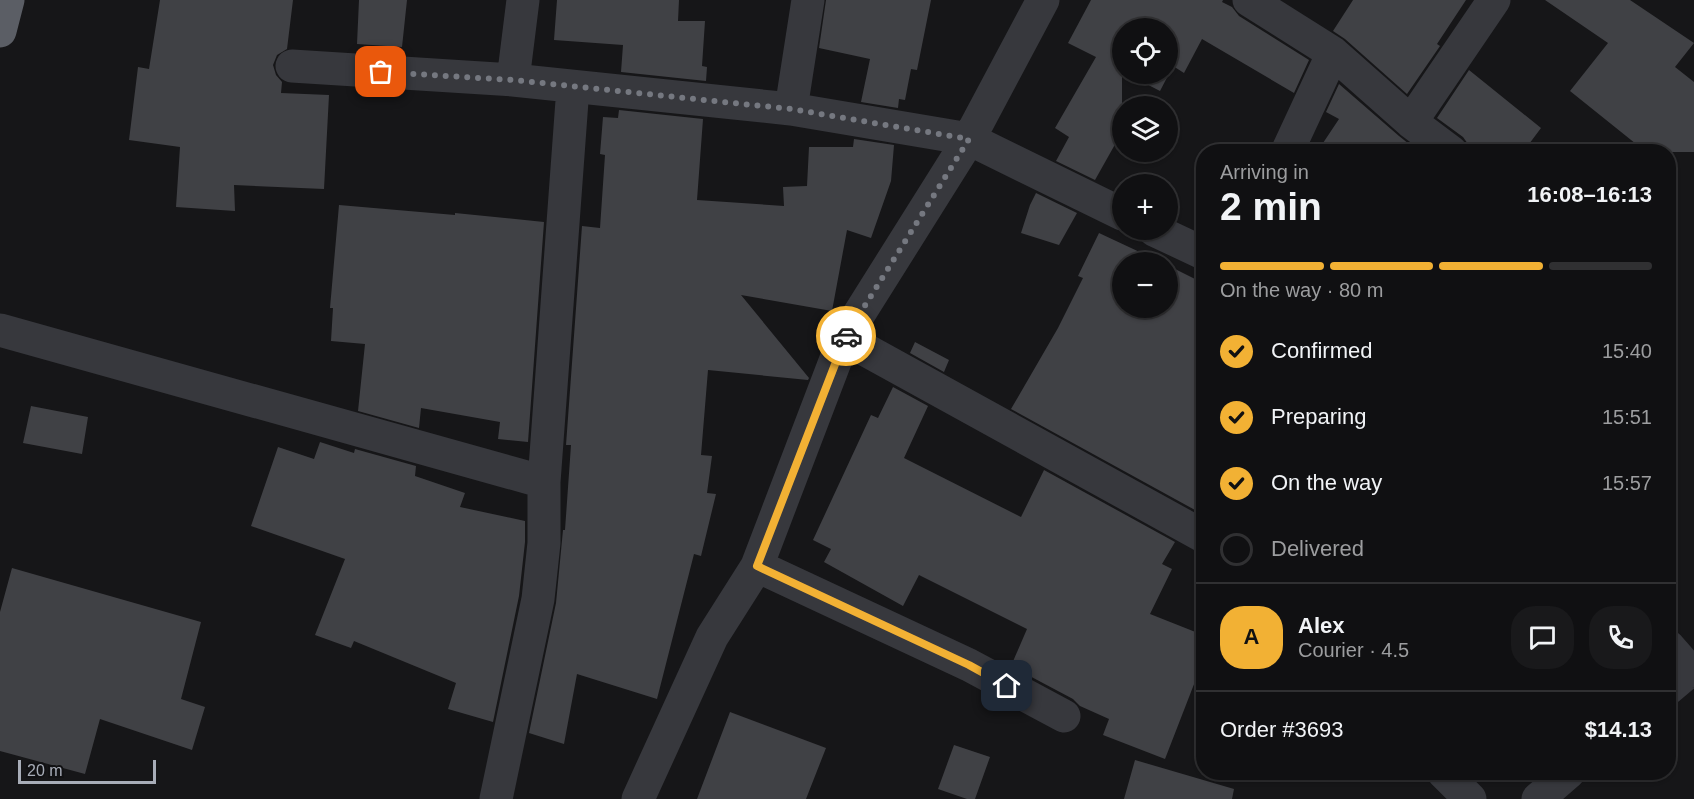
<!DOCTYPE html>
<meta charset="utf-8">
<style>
:root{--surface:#101012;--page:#19191b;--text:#f1f3f6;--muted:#9c9d9f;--line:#303032;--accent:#f2b134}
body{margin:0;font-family:Arial,sans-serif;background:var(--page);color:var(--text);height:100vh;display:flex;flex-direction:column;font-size:22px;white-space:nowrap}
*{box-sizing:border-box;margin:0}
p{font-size:20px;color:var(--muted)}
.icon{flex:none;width:33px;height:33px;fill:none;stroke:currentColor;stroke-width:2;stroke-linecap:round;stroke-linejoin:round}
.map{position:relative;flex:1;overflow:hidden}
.panel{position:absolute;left:1196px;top:144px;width:480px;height:636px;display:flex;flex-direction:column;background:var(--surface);border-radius:24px;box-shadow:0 2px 4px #0004,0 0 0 2px var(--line)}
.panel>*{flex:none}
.buttons{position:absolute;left:1112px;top:18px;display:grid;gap:12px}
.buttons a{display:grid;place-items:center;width:66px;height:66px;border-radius:50%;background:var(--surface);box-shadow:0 2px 4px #0004,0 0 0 2px var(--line);font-size:30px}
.scale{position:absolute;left:18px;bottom:15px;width:138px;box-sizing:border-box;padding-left:6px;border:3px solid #a8adb8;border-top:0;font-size:16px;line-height:21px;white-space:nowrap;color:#a8adb8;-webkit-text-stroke:4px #111113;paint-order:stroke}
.pin{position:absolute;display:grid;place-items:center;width:51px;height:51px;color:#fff;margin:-26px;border-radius:12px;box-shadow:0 3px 9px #0006}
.courier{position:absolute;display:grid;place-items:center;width:60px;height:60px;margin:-30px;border:4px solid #f2b134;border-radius:50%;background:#fff;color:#222;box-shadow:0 2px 8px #0007}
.headline em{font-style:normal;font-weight:600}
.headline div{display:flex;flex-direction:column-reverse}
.headline{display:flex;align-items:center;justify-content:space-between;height:102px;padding:0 24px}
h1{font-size:39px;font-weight:600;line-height:45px}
.bar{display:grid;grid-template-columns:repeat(4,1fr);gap:9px 6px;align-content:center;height:72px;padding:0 24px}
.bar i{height:8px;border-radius:4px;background:var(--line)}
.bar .current{background:var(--accent)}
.bar p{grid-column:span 4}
.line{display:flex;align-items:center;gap:15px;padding:0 24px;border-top:2px solid var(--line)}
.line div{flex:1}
.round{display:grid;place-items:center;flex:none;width:63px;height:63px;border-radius:24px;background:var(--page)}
ol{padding:0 24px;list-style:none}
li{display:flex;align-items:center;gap:18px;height:66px}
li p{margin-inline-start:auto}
li .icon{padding:6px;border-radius:50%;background:var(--accent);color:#111;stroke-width:4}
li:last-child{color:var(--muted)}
li i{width:33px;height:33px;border:3px solid var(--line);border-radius:50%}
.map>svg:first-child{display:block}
.building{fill:#404145}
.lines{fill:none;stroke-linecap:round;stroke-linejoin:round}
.minor{stroke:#37383d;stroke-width:33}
.trunk{stroke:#5b5e65;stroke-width:33}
.done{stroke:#757880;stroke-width:6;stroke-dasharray:0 10.8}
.route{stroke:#f2b134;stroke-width:8}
</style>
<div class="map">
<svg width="1694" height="799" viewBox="0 0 1694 799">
<rect width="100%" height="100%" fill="#161618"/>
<path class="building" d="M160,0h133l-6,49 -10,6 -4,10 3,10 6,7 -1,11 48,2 -5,94 -90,-4 1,26 -59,-4 4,-60 -51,-7 9,-73 11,2z
M359,0h48l-5,47 -45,-3z
M557,0h122l-1,21h27l-3,45 5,1 -1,14 -85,-9 2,-27 -69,-5z
M826,0h105l-14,70 -6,-1 -6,31 -6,-1 -1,9 -37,-6 9,-43 -51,-11z
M1091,0h132l-1,2 10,5 7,9 70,44 -15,33 -92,-54 -18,34 -11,-7 -13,25 -33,-17h40v-46h-45v104l-27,48 -39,-19 13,-24 -14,-9 41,-71 -28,-14z
M1353,0h113l-29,44 3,2 -33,48 -62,-55 -12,-8z
M1545,0h85l64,43 -19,24 19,15v70h-48l-76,-61 38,-48z
M1469,70l72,58 -18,24h-54l-1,-8 -5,-7 -26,-19z
M1339,84l60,52 20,16h-102l22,-33 -13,-7z
M619,110l84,9 -6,81 87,6 -1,-19 24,-1 2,-39h44l1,-8 40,6 -3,36 -20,57 -24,-8 -15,81 -91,-16 68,83 -1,2 -100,-10 -7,85 11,1 -5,37 9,1 -15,62 -7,-2 -37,145 -80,-25 -13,70 -35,-11 27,-130 7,-73h2l6,-85h-5l16,-219 18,2 5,-73 -5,-1 3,-37 15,1z
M1036,193l41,20 -18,32 -38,-12 9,-28z
M339,205l116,10v-2l89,9 -16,220 -30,-3 2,-17 -79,-14 -2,20 -61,-17 7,-67 -34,-3 2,-33h-3z
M1099,233l62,29h-39v46h45v-43l36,18v215l-8,12 -184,-101 47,-81 25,-50 -5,-2z
M915,342l34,18 -5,12 -34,-19z
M893,387l35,19 -24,52 117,59 23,-47 131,72 -13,22 10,5 -22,45 53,21v26l-38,98 -62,-24 6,-16 -29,-13 -7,-7 -62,-33 16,-37 -108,-54 -16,31 -79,-44 7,-13 -18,-9 58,-125 7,3z
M31,406l57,11 -6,37 -59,-11z
M320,442l34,11 1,-4 61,17 -1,10 50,17 -5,14 65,14v21l-6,54 -26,126 -45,-13 8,-26 -102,-42 -3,7 -36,-13 30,-76 -94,-33 27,-79 36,12z
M12,568l189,54 -20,77 24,8 -13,43 -92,-31 -15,55 -85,-23v-139z
M730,712l96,36 -20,51h-109z
M954,745l36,12 -15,42h-8l-29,-10z
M1135,760l99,29 -2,10h-108z"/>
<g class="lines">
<path class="minor" d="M1249,0l84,53 78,69 40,30
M292,66l221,14 278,29 178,30 153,75
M513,80l10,-80
M791,109l17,-109
M1411,122l83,-122
M1287,152l46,-99
M1154,230l49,23
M0,330l544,152
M844,338l359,198
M757,566l212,99 95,51
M1668,646l22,25
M1668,689l26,-22
M1443,772l27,27
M496,799l42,-200 6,-56v-61l29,-395
M638,799l74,-162 45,-71 87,-228 125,-199 74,-139
M1538,799l31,-27"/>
<path class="trunk" d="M0,31l8,-31"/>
</g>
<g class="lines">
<path class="done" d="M381,72l132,8 278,29 178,30 -123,197"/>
<path class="route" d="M846,336l-89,230 212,99 38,21"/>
</g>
</svg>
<div class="buttons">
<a><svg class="icon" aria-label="locate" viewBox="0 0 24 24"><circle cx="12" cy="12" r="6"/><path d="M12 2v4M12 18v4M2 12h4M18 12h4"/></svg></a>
<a><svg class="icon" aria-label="layers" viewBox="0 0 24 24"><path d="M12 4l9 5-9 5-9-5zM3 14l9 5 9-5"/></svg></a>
<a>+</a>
<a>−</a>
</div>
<div class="scale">20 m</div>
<div class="pin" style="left:381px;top:72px;background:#ea580c"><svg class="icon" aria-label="bag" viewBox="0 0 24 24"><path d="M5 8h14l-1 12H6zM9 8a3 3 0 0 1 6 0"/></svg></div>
<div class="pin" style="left:1007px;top:686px;background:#1f2937"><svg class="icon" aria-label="home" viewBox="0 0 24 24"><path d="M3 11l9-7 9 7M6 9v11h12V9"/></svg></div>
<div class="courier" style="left:846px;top:336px"><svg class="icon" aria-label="car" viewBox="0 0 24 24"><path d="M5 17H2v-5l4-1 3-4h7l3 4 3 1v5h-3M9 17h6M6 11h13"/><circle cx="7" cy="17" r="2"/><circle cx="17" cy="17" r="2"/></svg></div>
<section class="panel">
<div class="headline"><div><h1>2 min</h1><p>Arriving in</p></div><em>16:08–16:13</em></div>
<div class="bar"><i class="current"></i><i class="current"></i><i class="current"></i><i></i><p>On the way · 80 m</p></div>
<ol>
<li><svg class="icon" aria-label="check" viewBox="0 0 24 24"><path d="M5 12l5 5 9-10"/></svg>Confirmed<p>15:40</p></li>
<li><svg class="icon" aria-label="check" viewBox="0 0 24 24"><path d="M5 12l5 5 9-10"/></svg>Preparing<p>15:51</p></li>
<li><svg class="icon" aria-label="check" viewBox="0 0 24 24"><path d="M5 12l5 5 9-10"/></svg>On the way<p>15:57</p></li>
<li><i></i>Delivered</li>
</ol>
<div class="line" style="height:108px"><b class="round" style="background:var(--accent);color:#111">A</b><div><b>Alex</b><p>Courier · 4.5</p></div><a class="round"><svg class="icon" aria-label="chat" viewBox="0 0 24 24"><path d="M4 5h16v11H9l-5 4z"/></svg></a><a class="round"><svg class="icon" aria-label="phone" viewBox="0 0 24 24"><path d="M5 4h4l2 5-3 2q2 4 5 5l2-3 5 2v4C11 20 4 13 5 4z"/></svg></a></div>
<div class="line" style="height:78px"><div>Order #3693</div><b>$14.13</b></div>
</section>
</div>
